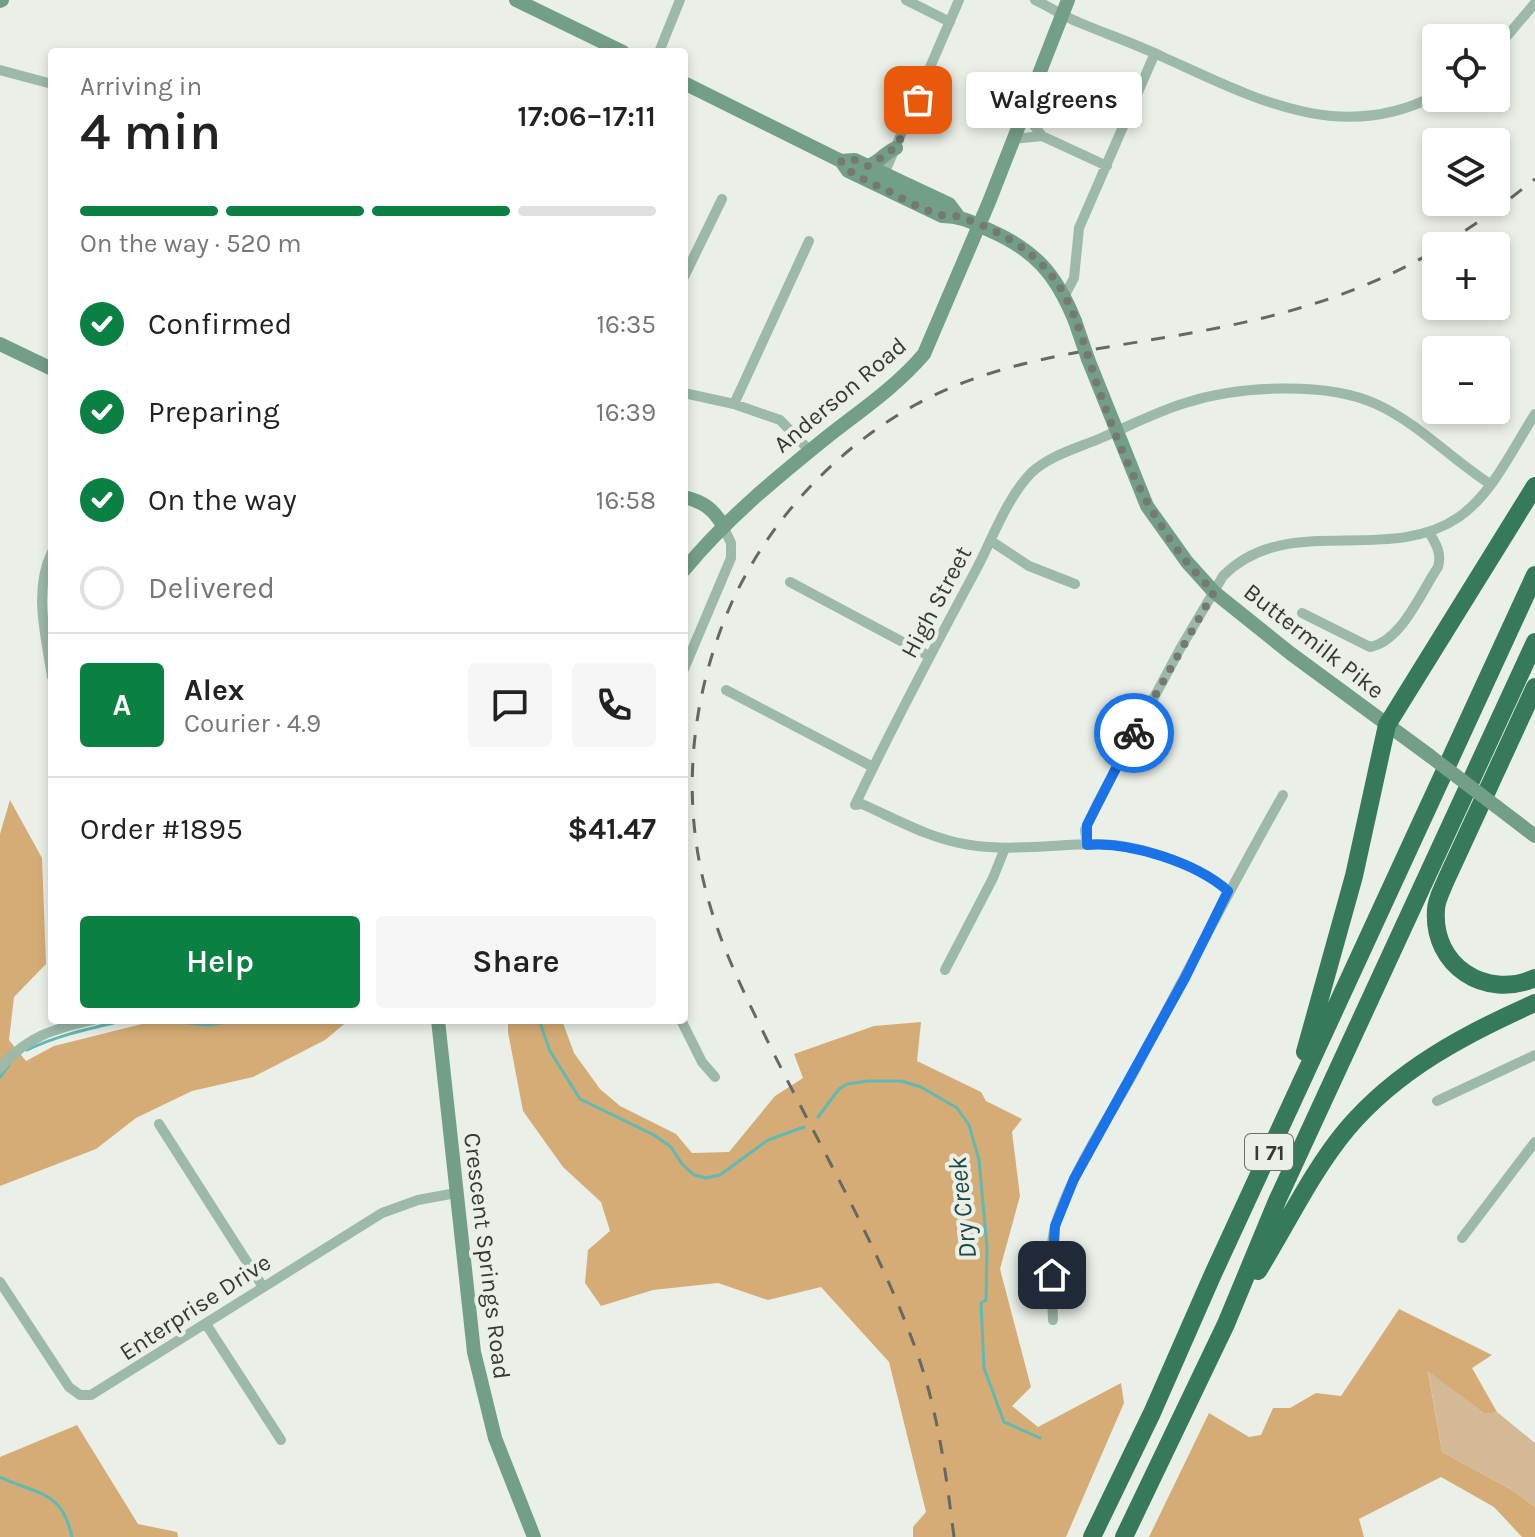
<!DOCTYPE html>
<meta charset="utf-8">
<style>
:root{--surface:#fff;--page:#f6f6f6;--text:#222;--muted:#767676;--line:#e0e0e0;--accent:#0b8043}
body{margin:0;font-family:Karla,sans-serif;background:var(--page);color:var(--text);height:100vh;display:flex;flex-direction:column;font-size:30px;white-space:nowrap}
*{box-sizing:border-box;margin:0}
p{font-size:26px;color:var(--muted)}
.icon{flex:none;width:44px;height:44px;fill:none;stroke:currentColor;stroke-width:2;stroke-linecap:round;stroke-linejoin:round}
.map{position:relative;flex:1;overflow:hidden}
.drawer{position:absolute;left:48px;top:48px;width:640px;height:976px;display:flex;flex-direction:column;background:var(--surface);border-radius:8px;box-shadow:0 4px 12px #0003}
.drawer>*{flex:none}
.tools{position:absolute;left:1422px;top:24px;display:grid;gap:16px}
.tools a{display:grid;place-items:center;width:88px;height:88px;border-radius:8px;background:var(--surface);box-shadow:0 4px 12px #0003;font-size:40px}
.pin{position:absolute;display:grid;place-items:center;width:68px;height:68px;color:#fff;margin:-34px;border-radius:16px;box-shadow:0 4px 12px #0006}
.courier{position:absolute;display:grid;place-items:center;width:80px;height:80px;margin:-40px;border:6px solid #1a73e8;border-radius:50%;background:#fff;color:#222;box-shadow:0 2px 10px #0007}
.bubble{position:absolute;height:56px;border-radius:8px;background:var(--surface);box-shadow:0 4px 12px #0003;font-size:26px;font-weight:600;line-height:56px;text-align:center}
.summary em{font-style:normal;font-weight:600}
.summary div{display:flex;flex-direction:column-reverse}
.summary{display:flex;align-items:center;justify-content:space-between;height:136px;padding:0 32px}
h1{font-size:52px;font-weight:600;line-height:60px}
.bar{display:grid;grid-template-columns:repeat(4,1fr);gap:12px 8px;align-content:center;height:96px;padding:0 32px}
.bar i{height:10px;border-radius:6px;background:var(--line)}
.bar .current{background:var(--accent)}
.bar p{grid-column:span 4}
.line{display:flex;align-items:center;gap:20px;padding:0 32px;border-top:2px solid var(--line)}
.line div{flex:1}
.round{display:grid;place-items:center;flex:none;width:84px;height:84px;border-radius:8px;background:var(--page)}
ol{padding:0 32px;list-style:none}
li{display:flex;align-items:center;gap:24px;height:88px}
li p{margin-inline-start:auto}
li .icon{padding:8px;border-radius:50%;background:var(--accent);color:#fff;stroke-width:4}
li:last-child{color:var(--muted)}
li i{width:44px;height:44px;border:4px solid var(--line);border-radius:50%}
.cta{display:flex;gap:16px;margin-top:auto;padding:16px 32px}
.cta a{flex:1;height:92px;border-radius:8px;background:var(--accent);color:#fff;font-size:32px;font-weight:600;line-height:92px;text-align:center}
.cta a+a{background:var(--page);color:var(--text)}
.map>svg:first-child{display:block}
.green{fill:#d4b997}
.forest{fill:#d5ac75}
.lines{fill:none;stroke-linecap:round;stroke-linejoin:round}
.stream{stroke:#60b9b3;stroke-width:3}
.street{stroke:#9cb9a9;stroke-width:10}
.secondary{stroke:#739e87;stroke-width:14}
.highway{stroke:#367a5b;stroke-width:18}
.rail{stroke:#656863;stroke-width:3;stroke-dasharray:14 14;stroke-linecap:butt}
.secondary-bridge{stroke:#739e87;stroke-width:14}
.done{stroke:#767973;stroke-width:8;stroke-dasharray:0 14.4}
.route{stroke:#1a73e8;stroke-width:10}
.labels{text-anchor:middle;stroke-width:8;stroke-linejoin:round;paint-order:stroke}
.shield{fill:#eaf0e7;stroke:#6d706a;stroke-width:2}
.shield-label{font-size:22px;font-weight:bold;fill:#373935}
.street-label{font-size:24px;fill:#373935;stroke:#eaf0e7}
.water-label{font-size:26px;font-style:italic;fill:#1d4745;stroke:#eaf0e7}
</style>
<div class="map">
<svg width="1535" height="1537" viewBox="0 0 1535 1537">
<rect width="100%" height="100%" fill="#eaf0e7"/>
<path class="green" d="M1428,1370l57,44 12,-2 38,31v64l-23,-17 -70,-38z"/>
<path class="forest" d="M10,800l32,58 4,106 -32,33 -5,43 17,21 28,-15 104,-26h191l-24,20 -72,37 -61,14 -56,27 -40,31 -96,37v-352z
M508,1020h54l12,33 26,36 20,17 56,28 16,19 37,-1 46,-56 28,-18 -9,-24 80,-28 47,-4 -4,39 64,31 5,9 36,18 -10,13 8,64 -20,73 31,118 -19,19 26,21 83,-44 3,20 -58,134h-153v-10l13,-15 -37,-150 -68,-75 -53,13 -50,-17 -65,7 -52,16 -16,-23 3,-33 22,-19 -9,-29 -38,-35 -40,-56 -15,-79z
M1399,1309l93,46 -20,13 25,44 -12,2 -57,-43 14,81 70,38 23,17v30h-13l-28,-30 -53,-30 -82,42 5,18h-215l60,-124 40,24 12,-2 12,-27h17l26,-15 25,3z
M77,1425l61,99 39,8 1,5h-178v-80z"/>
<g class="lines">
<path class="stream" d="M161,1020l46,5 37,-5
M539,1020l11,31 30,48 74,36 17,12 11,17 12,11 12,3 14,-3 48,-35 36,-13
M27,1050c31,-15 65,-22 99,-30
M0,1077l9,-12
M818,1117l21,-28 8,-5 21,-3h33l20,6 36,21 12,17 10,35 8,87 -1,53 -5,3 3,65 20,54 36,16
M0,1477c38,18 62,13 72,60"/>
<path class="street" d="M906,0l44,22
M1035,0c15,7 28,16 43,22 28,12 58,22 85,35 89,40 177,89 273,38
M1496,49l39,-46
M659,52l21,-52
M0,70l52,14
M1024,112l18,24 65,30
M1014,139l28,-3
M884,174l75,-174
M684,277l38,-78
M1065,295l9,-17 5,-50 76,-175
M684,393l50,11 46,16 30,31
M734,404l75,-163
M991,541l38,25 46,18
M52,552c-19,39 -6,84 0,125
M790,582l139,74
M1302,613l68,34c31,-5 51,-55 68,-80 4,-14 -2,-23 -9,-35
M684,669l47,-111v-15l-8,-17
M726,690l147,77
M1087,845l-2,-15 12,-26 83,-155 43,-73c63,-65 165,-10 236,-59 34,-24 54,-69 76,-103
M1228,891c-31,-28 -94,-48 -136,-47 -41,1 -81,7 -122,1 -40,-6 -72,-25 -108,-41l-7,1c38,-80 80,-159 122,-237 16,-31 30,-70 54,-95 19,-18 47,-25 70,-35 28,-12 55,-26 84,-35 52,-17 141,-22 191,1 42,19 75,55 114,80
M945,970l48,-92 12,-30
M681,1020l21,42 13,15
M0,1068c27,-32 54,-39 93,-48
M1437,1101l98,-46
M159,1124l104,163
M1462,1238l73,-96
M0,1282l69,105 11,8h11l291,-182 36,-13 38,-7
M1053,1320c-1,-31 -6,-67 3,-97 17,-54 52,-103 79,-153 49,-91 96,-184 148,-275
M206,1324l75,116"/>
<path class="secondary" d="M516,0l107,52
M0,1l2,-1
M684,83l157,78 14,-1 94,44 9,12
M841,161l7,10 94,45c18,0 30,6 47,14 46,20 67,44 86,91
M868,166c12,-4 16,-13 28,-18
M0,344l52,25
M1088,359l59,147 40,56 27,30 76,61 140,103
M684,497c18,4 30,12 39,29
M684,570c42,-51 91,-91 143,-133 33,-26 69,-50 97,-83l65,-152 79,-202
M1497,807l38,29
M438,1020l36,332 21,86 39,99"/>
<path class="highway" d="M1535,687l-89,193c-4,10 -10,20 -10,30 -4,56 50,90 99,68
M1305,1052l49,-176 33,-151 148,-239
M1258,1271c29,-47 54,-100 89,-142 50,-59 118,-95 188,-126
M1092,1537l60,-124 61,-139 322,-699
M1124,1537l102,-213 51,-123 258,-559"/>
<path class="rail" d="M1442,246l51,-34 42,-33
M954,1537c-8,-63 -16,-127 -38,-187 -36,-100 -94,-200 -142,-296 -25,-51 -52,-103 -67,-159 -27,-98 -16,-201 25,-293 38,-83 104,-153 183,-197 87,-48 186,-55 281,-73 84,-15 166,-38 240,-82"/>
<path class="secondary-bridge" d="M1075,321l13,38
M1430,756l67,51"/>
</g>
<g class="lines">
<path class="done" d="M918,100l-22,48c-12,5 -16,13 -28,18l-13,-6 -14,1c9,14 24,19 39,26 19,9 41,23 61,28 6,2 13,0 18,2 32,9 66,28 88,53 28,31 37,78 51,117 26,75 58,148 116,205l-80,141"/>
<path class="route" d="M1052,1275l3,-49 19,-47 111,-201 43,-87c-31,-28 -99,-50 -141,-46v-20l47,-92"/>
</g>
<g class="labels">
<rect class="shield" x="1245" y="1134" width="48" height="36" rx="6"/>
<g class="shield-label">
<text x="1269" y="1160">I 71</text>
</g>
<g class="street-label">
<text transform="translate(840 395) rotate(-40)" y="8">Anderson Road</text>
<text transform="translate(936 602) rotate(-62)" y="8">High Street</text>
<text transform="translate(1314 641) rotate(38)" y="8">Buttermilk Pike</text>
<text transform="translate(487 1256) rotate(83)" y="8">Crescent Springs Road</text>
<text transform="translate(195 1307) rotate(-33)" y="8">Enterprise Drive</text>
</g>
<g class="water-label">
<text transform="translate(962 1208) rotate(-96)" y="9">Dry Creek</text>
</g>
</g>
</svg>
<div class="tools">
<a><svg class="icon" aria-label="locate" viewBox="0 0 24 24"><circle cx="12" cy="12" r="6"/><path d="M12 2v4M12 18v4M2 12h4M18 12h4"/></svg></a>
<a><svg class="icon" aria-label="layers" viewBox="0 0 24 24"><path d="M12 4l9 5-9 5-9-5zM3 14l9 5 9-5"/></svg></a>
<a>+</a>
<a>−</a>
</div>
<div class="pin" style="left:918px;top:100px;background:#ea580c"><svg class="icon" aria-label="bag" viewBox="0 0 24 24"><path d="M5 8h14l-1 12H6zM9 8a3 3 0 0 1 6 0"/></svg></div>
<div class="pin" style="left:1052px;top:1275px;background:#1f2937"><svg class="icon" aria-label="home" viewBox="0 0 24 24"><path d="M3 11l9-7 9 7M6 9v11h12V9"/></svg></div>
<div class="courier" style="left:1134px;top:733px"><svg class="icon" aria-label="bike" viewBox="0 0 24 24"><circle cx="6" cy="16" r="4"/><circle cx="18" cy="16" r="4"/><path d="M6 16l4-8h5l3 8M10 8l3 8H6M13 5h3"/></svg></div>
<div class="bubble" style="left:966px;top:72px;width:176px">Walgreens</div>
<section class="drawer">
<div class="summary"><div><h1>4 min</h1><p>Arriving in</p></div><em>17:06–17:11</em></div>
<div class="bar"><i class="current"></i><i class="current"></i><i class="current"></i><i></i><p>On the way · 520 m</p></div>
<ol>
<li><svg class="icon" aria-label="check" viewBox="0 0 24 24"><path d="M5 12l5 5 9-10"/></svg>Confirmed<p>16:35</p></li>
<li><svg class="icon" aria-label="check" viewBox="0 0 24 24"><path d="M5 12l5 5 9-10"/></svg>Preparing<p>16:39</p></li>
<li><svg class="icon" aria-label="check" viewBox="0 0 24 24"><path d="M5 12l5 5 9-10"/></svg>On the way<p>16:58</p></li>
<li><i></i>Delivered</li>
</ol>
<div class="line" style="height:144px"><b class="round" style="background:var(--accent);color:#fff">A</b><div><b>Alex</b><p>Courier · 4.9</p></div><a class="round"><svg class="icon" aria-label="chat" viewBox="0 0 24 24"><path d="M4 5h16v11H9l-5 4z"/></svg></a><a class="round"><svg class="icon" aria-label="phone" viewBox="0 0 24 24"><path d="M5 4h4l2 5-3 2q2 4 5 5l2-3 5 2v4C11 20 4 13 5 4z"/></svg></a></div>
<div class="line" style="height:104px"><div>Order #1895</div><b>$41.47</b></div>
<div class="cta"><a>Help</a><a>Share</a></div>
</section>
</div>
